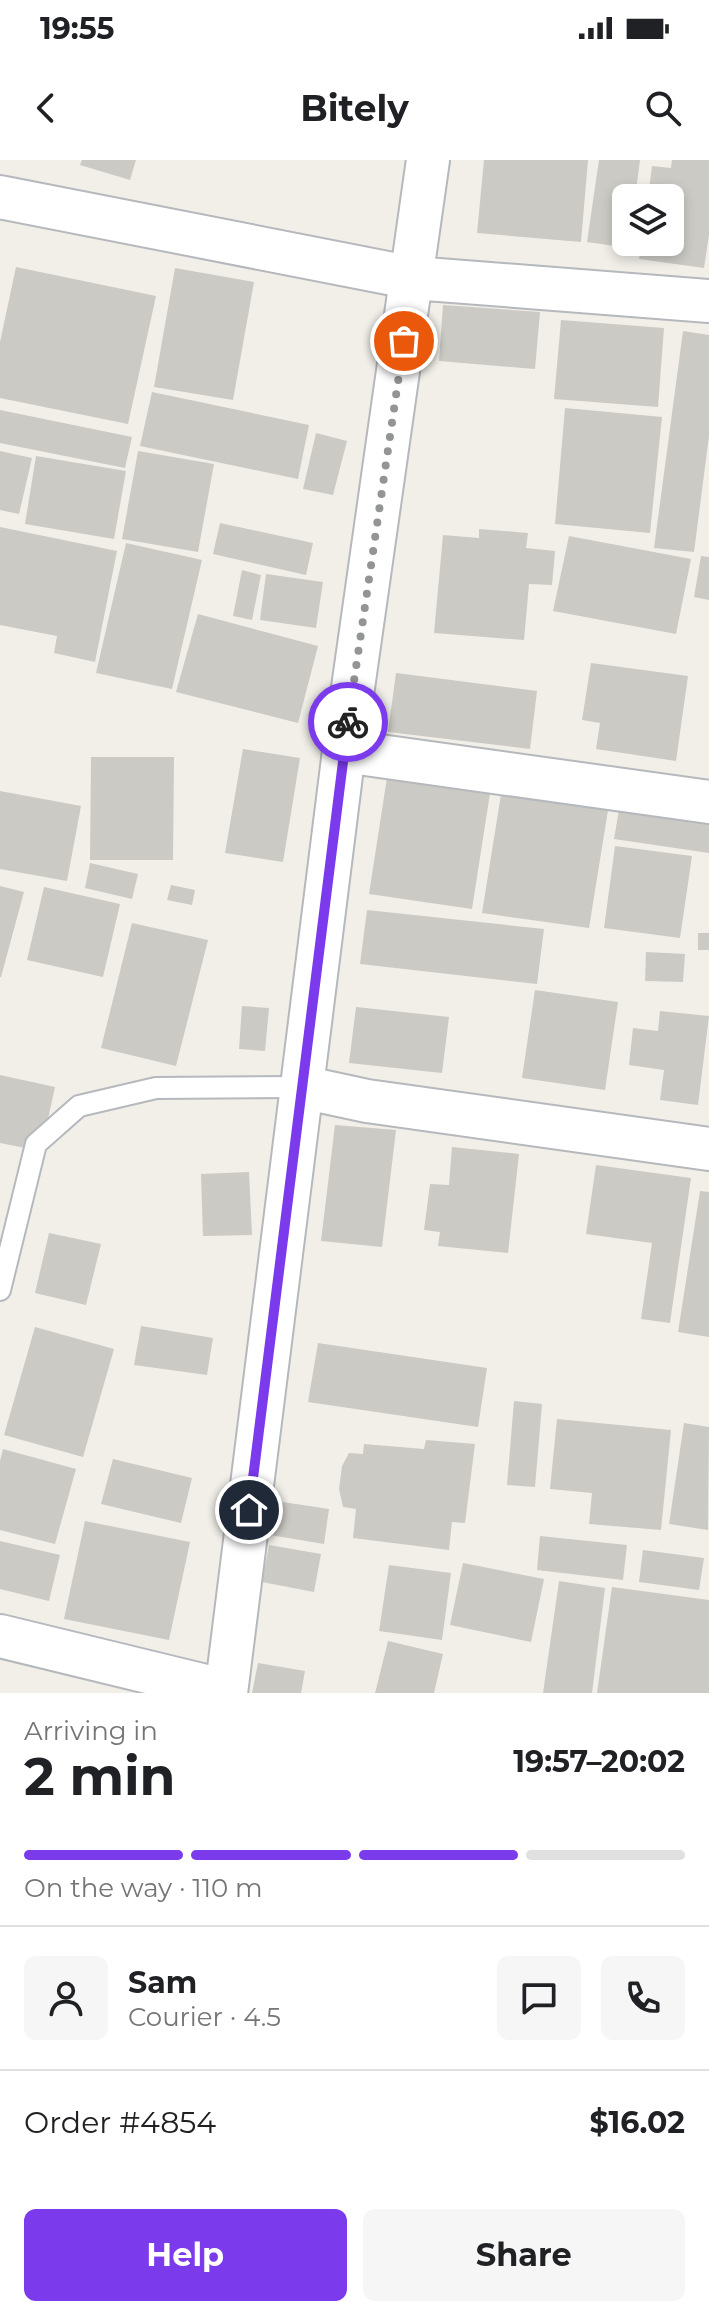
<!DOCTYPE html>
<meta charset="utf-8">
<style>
:root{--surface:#fff;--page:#f6f6f6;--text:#202124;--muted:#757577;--line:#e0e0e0;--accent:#7c3aed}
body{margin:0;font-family:Montserrat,sans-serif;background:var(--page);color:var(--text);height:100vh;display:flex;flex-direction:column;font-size:30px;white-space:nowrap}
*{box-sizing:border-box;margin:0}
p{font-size:26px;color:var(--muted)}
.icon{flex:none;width:44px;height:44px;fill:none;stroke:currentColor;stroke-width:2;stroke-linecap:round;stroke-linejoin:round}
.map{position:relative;height:1533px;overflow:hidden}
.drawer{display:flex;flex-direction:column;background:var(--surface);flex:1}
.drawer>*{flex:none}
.controls{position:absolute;left:612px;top:24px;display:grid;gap:16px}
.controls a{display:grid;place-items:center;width:72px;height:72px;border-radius:12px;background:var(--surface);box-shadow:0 4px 12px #0003;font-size:40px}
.pin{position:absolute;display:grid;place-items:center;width:68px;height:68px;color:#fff;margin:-34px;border:4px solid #fff;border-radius:50%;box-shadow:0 2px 8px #0007}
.courier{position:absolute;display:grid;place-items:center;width:80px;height:80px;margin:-40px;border:6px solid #7c3aed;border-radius:50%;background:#fff;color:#222;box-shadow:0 2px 10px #0007}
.headline em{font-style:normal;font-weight:700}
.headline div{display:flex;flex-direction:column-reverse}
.headline{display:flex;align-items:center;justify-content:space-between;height:136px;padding:0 24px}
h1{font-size:52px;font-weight:700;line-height:60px}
.bar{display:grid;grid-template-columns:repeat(4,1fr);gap:12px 8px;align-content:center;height:96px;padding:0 24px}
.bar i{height:10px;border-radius:6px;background:var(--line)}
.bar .selected{background:var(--accent)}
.bar p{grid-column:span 4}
.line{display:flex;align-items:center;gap:20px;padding:0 24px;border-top:2px solid var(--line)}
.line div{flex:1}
.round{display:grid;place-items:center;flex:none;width:84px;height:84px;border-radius:12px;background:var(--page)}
.button{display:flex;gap:16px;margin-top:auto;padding:16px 24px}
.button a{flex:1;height:92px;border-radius:12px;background:var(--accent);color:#fff;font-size:32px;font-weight:700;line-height:92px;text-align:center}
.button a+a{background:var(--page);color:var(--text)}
.status{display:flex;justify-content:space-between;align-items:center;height:56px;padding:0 40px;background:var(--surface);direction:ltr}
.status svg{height:22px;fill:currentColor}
header{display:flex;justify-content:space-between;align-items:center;height:104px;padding:0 24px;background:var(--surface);font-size:36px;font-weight:700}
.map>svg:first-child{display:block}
.building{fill:#cccac5}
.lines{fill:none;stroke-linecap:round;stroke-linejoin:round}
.service-casing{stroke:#b5b8bc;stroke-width:24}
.minor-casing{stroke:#b5b8bc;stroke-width:46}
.service{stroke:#fff;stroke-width:20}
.minor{stroke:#fff;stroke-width:42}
.done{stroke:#929495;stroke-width:8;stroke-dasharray:0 14.4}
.route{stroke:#7c3aed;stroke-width:10}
</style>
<div class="status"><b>19:55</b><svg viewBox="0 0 49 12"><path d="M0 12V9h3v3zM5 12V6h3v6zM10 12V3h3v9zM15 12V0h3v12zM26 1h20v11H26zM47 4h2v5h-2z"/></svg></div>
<header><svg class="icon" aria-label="back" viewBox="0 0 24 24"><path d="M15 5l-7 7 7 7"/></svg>Bitely<svg class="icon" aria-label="search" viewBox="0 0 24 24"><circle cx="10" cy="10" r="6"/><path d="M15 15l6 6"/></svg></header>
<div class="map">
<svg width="709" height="1533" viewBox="0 0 709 1533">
<rect width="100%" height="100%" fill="#f1efe8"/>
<path class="building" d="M82,0h54l-6,20 -50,-15z
M484,0h104l-7,82 -104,-9z
M599,0h41l-5,38h-9l2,50 -41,-6z
M672,0h37v75l-5,33 -65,-9 3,-17h28v-44h-22l4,-32 19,2z
M16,107l140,29 -28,128 -128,-26v-56z
M175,108l79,14 -21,118 -79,-13z
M443,145l97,7 -5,57 -96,-8z
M561,160l103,8 -6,79 -104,-8z
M683,171l26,4v101l-15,116 -40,-4z
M152,232l157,33 -11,54 -158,-33z
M565,248l97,9 -12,116 -95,-9z
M0,250l132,27 -7,31 -125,-25z
M316,273l31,8 -14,54 -30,-6z
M0,291l32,7 -13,56 -19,-4z
M138,291l76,13 -16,88 -76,-13z
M36,296l90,15 -12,68 -89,-15z
M220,363l93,20 -7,32 -93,-21z
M0,367l117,24 -22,111 -41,-9 3,-17 -57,-11z
M479,369l49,4 -2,15 29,3 -3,34 -23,-1 -5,56 -90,-7 9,-98 36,3z
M569,376l122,23 -15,75 -123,-23z
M126,383l76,17 -30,129 -76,-16z
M701,396l8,1v43l-15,-3z
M242,410l19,5 -9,45 -19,-4z
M266,414l57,8 -7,46 -56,-8z
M198,454l120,32 -20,77 -122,-31z
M591,503l97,13 -12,85 -80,-12 4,-26 -18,-3z
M396,513l141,18 -7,58 -142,-17z
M243,589l57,9 -17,104 -58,-9z
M91,597h83l-1,103h-83z
M388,611l103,16 -19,122 -103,-15z
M502,628l107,16 -20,124 -107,-15z
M0,631l81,15 -14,75 -67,-12z
M621,638l88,14v41l-95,-14z
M615,686l77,10 -12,82 -76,-10z
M90,703l48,11 -6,25 -47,-11z
M171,725l24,5 -3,15 -25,-5z
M0,726l24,6 -23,85h-1z
M44,727l76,17 -17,73 -76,-17z
M367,750l177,19 -7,55 -177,-20z
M132,763l76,17 -32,126 -75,-18z
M698,773h11v17h-11z
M646,792l39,2 -2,28 -38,-1z
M535,830l83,12 -13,88 -83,-12z
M242,846l27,2 -4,43 -26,-2z
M356,847l93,10 -7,56 -93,-10z
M660,851l49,5 -11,89 -38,-5 4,-30 -35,-5 4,-37 25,3z
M0,915l55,12 -14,64 -41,-8z
M335,965l61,5 -14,117 -61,-6z
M452,987l67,7 -11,99 -70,-7 2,-14 -16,-2 6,-46 19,1z
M596,1005l95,13 -21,145 -29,-4 11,-76 -66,-9z
M249,1012l3,63 -49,1 -2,-62z
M700,1031l9,1v145l-31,-5z
M49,1073l52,11 -15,61 -51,-12z
M141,1166l72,12 -6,37 -73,-10z
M35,1167l79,22 -31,108 -79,-22z
M318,1183l169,25 -9,59 -170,-25z
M514,1241l28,3 -7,83 -28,-2z
M557,1259l114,11 -10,100 -72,-6 3,-31 -42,-4z
M684,1263l25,4 -1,103 -39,-6z
M426,1280l49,4 -10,79 -13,-1 -3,28 -96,-12 3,-29 -13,-2 -4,-18 3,-23 7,-13 14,1 1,-10 60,5z
M3,1289l73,20 -21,75 -55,-14v-69z
M113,1299l79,19 -11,45 -80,-19z
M276,1341l53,8 -5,35 -54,-9z
M85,1361l105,21 -21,98 -105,-21z
M540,1376l87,9 -4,35 -86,-10z
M0,1381l60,14 -11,46 -49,-12z
M269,1385l52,9 -7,38 -52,-10z
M643,1390l61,8 -5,32 -60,-8z
M463,1403l81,16 -13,63 -81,-17z
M389,1405l62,8 -9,67 -63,-9z
M559,1421l46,7 -13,105h-49z
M612,1427l97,13v93h-112z
M388,1481l55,13 -9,39h-59z
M258,1503l47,8 -4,22h-49z"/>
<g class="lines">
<g class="service-casing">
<path id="service" d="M0,1130l36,-146 43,-38 77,-18 146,-1"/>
</g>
<g class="minor-casing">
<path id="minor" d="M0,37l413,81 296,23
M344,591l365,51
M302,927l65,14 342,48
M0,1476l226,55
M226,1533l118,-942 84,-591"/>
</g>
<use href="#service" class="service"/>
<use href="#minor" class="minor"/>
</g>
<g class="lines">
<path class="done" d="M348,562l56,-381"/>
<path class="route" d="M249,1350l99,-788"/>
</g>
</svg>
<div class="controls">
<a><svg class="icon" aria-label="layers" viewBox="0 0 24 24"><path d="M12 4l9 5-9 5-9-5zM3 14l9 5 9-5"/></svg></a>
</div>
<div class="pin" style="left:404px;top:181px;background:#ea580c"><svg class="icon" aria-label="bag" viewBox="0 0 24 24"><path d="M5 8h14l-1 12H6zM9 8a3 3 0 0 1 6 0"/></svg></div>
<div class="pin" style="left:249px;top:1350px;background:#1f2937"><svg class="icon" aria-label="home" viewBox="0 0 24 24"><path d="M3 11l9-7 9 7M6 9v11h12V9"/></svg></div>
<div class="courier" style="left:348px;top:562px"><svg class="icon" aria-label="bike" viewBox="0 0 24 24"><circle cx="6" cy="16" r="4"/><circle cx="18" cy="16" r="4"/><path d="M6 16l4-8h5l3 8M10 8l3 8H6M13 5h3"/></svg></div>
</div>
<section class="drawer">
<div class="headline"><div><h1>2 min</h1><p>Arriving in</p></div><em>19:57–20:02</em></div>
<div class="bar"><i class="selected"></i><i class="selected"></i><i class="selected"></i><i></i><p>On the way · 110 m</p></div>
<div class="line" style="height:144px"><a class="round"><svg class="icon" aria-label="person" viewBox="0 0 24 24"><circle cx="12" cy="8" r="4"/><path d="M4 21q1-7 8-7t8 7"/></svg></a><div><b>Sam</b><p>Courier · 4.5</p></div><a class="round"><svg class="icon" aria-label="chat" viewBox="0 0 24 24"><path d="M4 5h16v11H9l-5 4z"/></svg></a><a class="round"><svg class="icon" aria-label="phone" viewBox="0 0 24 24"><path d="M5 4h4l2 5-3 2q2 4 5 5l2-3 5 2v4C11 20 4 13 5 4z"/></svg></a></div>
<div class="line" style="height:104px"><div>Order #4854</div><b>$16.02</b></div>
<div class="button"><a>Help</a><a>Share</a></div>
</section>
